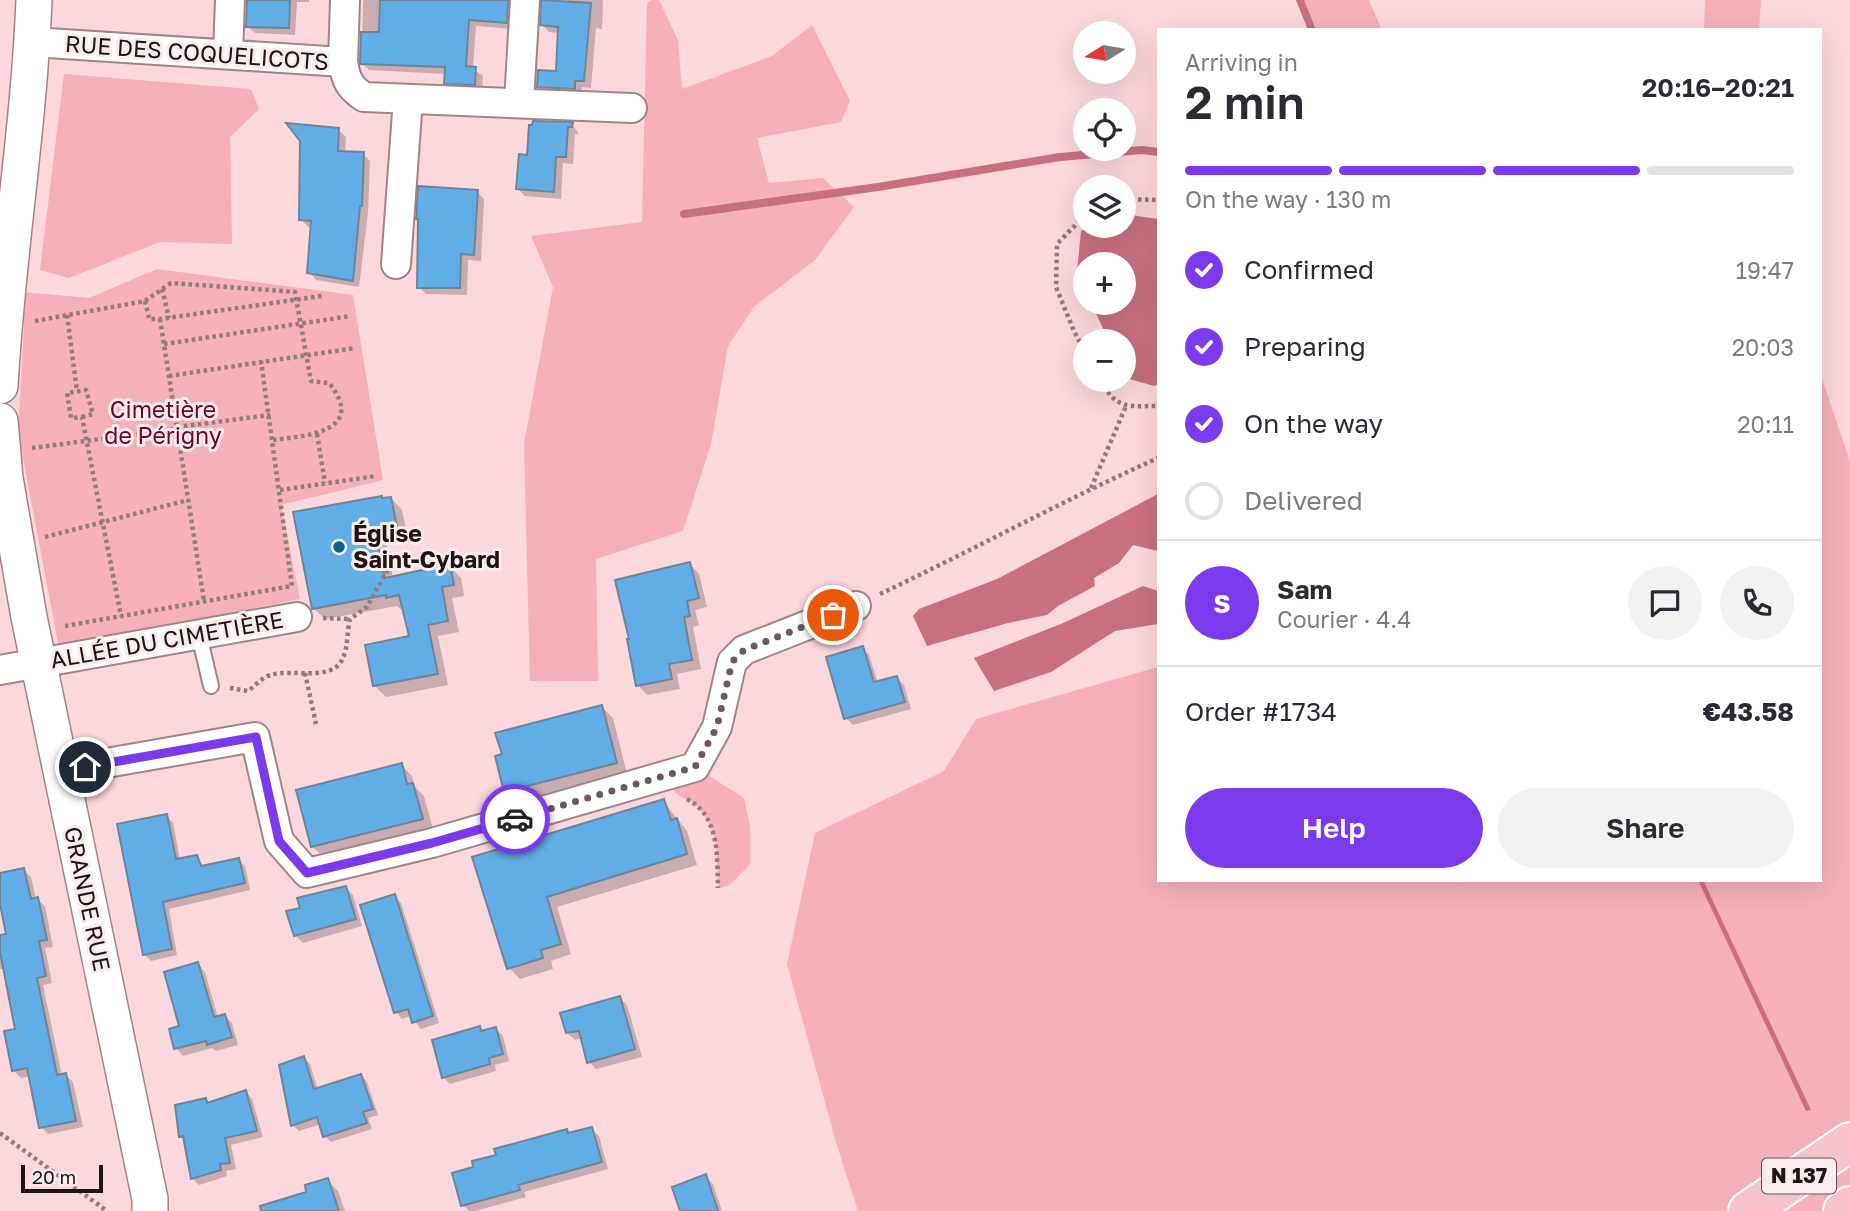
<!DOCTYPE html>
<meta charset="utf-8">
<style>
:root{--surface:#fff;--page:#f2f2f3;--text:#2b2b33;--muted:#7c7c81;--line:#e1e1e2;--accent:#7c3aed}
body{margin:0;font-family:"Golos Text",sans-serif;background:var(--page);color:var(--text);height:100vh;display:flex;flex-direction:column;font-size:26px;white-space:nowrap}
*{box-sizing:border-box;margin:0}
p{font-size:23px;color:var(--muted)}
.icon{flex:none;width:38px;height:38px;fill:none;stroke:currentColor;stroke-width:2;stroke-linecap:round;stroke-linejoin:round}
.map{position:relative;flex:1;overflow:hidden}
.drawer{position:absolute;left:1157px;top:28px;width:665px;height:854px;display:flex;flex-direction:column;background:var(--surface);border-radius:0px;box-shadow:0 7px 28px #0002}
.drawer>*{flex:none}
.needle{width:46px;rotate:259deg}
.buttons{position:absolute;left:1073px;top:21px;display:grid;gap:14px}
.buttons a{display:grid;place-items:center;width:63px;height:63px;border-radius:50%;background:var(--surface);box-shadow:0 7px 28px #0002;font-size:35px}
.scale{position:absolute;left:21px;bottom:18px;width:82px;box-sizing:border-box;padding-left:7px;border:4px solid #201416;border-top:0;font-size:19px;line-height:24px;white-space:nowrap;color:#201416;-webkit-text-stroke:5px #faebec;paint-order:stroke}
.pin{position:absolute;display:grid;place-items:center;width:60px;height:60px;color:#fff;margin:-30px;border:4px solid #fff;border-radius:50%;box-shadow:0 2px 7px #0007}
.courier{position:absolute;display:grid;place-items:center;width:70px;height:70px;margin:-35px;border:5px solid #7c3aed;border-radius:50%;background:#fff;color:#222;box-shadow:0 2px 9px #0007}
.summary em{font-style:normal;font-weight:600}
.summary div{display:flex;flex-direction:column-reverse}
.summary{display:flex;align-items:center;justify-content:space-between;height:119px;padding:0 28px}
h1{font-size:46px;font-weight:600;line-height:52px}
.bar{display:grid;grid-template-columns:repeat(4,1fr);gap:10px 7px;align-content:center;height:84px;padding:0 28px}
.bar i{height:9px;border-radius:5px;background:var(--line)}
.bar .on{background:var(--accent)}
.bar p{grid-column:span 4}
.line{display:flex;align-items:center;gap:18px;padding:0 28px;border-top:2px solid var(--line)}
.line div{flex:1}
.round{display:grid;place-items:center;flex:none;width:74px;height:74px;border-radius:37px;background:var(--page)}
ol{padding:0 28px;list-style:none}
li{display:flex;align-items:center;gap:21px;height:77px}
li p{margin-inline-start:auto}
li .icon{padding:7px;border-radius:50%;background:var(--accent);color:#fff;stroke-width:4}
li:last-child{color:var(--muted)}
li i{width:38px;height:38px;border:4px solid var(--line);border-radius:50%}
.cta{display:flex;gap:14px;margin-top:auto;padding:14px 28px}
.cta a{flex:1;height:80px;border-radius:42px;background:var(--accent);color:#fff;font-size:28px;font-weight:600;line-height:80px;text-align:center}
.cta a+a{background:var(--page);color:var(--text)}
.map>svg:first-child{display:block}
.green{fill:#f5b0b9}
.water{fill:#c9707f}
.shadow{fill:#0003}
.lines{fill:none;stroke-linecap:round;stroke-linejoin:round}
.stream{stroke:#c9707f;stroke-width:8}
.building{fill:#62aee7;stroke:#6e869a;stroke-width:2}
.service-casing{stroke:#a48387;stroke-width:18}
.minor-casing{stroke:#a48387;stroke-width:32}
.tertiary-casing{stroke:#a48387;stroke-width:38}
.trunk-casing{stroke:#fff;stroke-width:42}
.path{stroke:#937a7d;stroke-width:4.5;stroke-dasharray:3.5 3.5;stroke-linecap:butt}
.service{stroke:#fff;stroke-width:14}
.minor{stroke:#fff;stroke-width:28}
.tertiary{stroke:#fff;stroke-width:35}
.trunk{stroke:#f6c4ca;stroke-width:38}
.done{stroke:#6d585b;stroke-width:7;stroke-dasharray:0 12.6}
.route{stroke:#7c3aed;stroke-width:9}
.poi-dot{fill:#0d6193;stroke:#faebec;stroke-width:2.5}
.labels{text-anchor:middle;stroke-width:6;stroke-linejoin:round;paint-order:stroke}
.shield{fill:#faebec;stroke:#615456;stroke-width:2}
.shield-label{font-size:21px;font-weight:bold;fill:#201416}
.street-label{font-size:23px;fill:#201416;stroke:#faebec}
.park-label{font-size:23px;fill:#720029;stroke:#faebec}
.poi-label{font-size:23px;font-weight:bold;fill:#201416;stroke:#faebec;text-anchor:start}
</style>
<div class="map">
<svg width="1850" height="1211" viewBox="0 0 1850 1211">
<rect width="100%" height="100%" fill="#fcd7db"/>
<path class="green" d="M652,0h7l19,40 4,49 90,-33 40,-31 38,76 -9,21 -84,16 12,45 54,-5 31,29 -39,53 -61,47 -26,39 -17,98 -28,87 -87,28 2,122h-68l-6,-237 29,-157 -22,-51 111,-14 5,-219z
M1301,0h68l13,30h-66z
M1705,0h56l-2,30h-55z
M64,74l187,15 8,20 -29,28 2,107 -72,-2 -91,36 -29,-8z
M157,269l196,26 30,185 -102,25 19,94 -241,49 -41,-216 6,-105 -1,-35 66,6z
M1820,373l30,88v750h-992l-22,-69 -49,-178 28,-131 129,-62 32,-52 182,-52v213h662z
M695,767l49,31 6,29v37l-20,21 -12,3c-1,-29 1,-60 -22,-82 -5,-6 -13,-7 -19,-12 -4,-4 -8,-13 -11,-19z"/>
<path class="water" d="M1296,0h8l12,30h-8z
M1124,214l34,5v165l-4,2 -28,-8 -2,-5v-32h-15l-18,-38h33v-39h-39v25l-8,-17 4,-41 12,-5h31z
M1158,494v57l-25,-6 -14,18 -25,15 1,8 -37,20 -11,9 -39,8 -81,23 -14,-30 6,-7 78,-30z
M1143,586l15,5v33l-43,7 -64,41 -57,19 -20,-33 87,-34z
M1698,880h5l108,230 -5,1z"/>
<path class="shadow" d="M248,0h61v2h-12l-2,33 -40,-2 -8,-7z
M363,0h155l-4,29 -38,-3 -3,43 10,7 -1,15 -29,-1 -8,-7 1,-9 -77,-4 -7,-7z
M543,0h60l-1,29 -6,-1 -5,60 -9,-1 -1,8 -35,-1 -8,-7 19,-14 2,-40 -10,-1 -7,-7z
M572,124l7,10h-4l-2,30 -10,-1 -2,36 -36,-3 -7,-7 10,-32z
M338,129l8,8 -1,16 18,1 7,7 -2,52 -9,74 -43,-7 -7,-8 4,-45h-5l-7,-8 1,-79z
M477,192l7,7 -3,62 -13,-1 -1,35 -41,-1 -7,-7z
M391,498l11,12 6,28 -22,5 7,35 56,-12 12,12 3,18 -12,2 7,34 -21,4 10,49 -62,12 -12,-12 37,-47 -7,-30 -4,1 -3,-3 -72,13 -12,-11 70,-108z
M690,564l9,10 8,33 -12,3 4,15 -6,2 8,42 -24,5 3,15 -33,6 -9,-10z
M862,648l7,7 9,28 19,-5 7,7 7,24 -58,16 -7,-7z
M602,707l11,11 14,56 -111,28 -10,-11z
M401,765l11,11 3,11 9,9 9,33 -110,28 -11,-11z
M663,801l24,30 10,34 -140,42 14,47 -20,7 2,8 -33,10 -11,-11 -34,-110z
M166,816l7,7 7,37 17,-3 7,10 35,-7 6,6 5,24 -81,19 8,46 -26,6 -7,-7z
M24,870l7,7 5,22 9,7 8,41 -8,1 7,35 -9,2 19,91 3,-1 8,7 10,45 -35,7 -7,-7 -11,-51 -9,2 -8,-8 4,-40 -12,-61h-5v-32l9,-2 -9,-40v-20z
M346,888l7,7 9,31 -59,17 -7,-7 -8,-23 14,-4z
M394,896l7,7 38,120 -18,6 -10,-13 -9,3 -6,-7z
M198,964l7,8 13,46 7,-2 7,7 6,22 -22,6 -4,-3 -29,8 -7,-8z
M620,998l7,7 15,52 -46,12 -7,-7 -6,-24 -8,2 -8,-7z
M479,1028l5,4 12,-3 7,7 6,25 -14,4 1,6 -46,13 -7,-7z
M304,1058l6,6 8,26 43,-15 6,7 11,33 -10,3 4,11 -41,13 -6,-6 -4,-12 -22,7 -6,-6z
M246,1092l6,7 11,38 -32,8 5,24 -10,2 1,5 -28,9 -7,-7 -7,-38 -4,-4 25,-36 4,4z
M591,1129l8,7 9,33 -84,23 2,5 -51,14h-6l-6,-6 12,-37 23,-12 69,-25 4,4z
M705,1176l8,8 9,27h-40z
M327,1180l11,11 7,20h-47l10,-18z"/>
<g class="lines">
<path class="stream" d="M684,214l194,-27 182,-30 82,-7 16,2"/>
</g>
<path class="building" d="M247,0h43l-1,28 -43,-1z
M380,0h128l-1,23 -38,-3 -3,46 10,1 -1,18 -31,-1 1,-17 -85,-3 1,-32h18z
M541,0l50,3 -7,78h-9v8l-38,-2 1,-17 18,1 2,-44 -18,-2z
M533,121l40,1 -1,5h-4l-2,30h-10l-2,35 -38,-3 3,-35 8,1 2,-30h3z
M286,123l53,5 -1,23 26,1 -2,54h-2l-7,75 -46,-8 4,-52 -12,-1 1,-79z
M418,186l60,4 -4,65 -13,-1 -1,34h-43l1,-69h-2z
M382,496v2l9,-1 6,30 -22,5 10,46 65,-14 4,21 -12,2 6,34 -20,4 10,49 -65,12 -8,-41 44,-9 -10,-41 -13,3v-3l-74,14 -19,-97z
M690,562l9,36 -12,3 3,15 -6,1 8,43 -23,4 3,15 -36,7 -9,-47h2l-14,-59z
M863,646l11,36 23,-6 8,26 -61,17 -18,-62z
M602,705l15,58 -113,29 -9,-36 7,-2 -7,-21z
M402,763l5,21 6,-1 10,36 -112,28 -15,-57z
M664,799l7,21 6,-2 10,36 -140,43 14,47 -20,6 2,8 -36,11 -35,-112z
M167,814l9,45 21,-4 4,11 38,-8 6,25 -82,19 9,47 -29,6 -26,-131z
M24,868l7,31 7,-2 9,43 -8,1 7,35 -9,2 20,97 9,-2 10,48 -37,7 -12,-60 -15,3 -8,-40 11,-2 -15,-77v-17l6,-1 -6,-30v-31z
M346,886l10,33 -62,17 -8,-25 14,-3 -3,-10z
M395,894l38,122 -21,7 -4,-14 -14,4 -34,-108z
M198,962l16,55 11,-3 7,23 -25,8 -1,-4 -32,8 -5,-20 10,-3 -15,-54z
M620,996l15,53 -48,14 -8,-32 -13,2 -6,-20z
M480,1026l1,5 15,-4 7,27 -14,4 1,6 -48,14 -10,-38z
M304,1056l10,33 47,-15 12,35 -10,3 4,11 -44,14 -6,-20 -26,9 -12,-61z
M246,1090l11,41 -32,7 5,25 -10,1 1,6 -30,9 -8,-43 -4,1 -4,-32 31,-7 1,5z
M592,1127l10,35 -84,23 2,5 -59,16 -9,-33 21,-6 -1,-6 24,-6 -2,-6 73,-20 1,4z
M706,1174l12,37h-38l-8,-24z
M328,1178l11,33h-78l-1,-5 46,-14 -1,-7z"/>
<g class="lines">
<g class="service-casing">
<path id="service" d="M199,635l12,51"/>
</g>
<g class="minor-casing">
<path id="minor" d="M32,42l311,20c3,18 6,25 21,35l268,11
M228,54l2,-54
M343,62l2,-62
M519,102l6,-102
M396,264l12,-165
M0,670l297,-53
M61,771l194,-34 24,104 28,32 125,-30 263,-76 22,-40 15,-65 12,-12 112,-44"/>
</g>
<g class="tertiary-casing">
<path id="tertiary" d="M0,386c7,-129 29,-257 34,-386
M0,421l5,57 24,139 121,582v12"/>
</g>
<g class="trunk-casing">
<path id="trunk" d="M1748,1211l102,-69
M1843,1211l7,-5"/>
</g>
<path class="path" d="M1124,199l34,1
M1085,215l-28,29 -1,43 18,44 11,21
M162,289l7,29
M145,301l4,18h11l162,-23
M67,315l10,76
M160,319l44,282
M35,321l110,-20 26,-18 124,9 16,89 18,2c39,49 -24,53 -56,57
M164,344l187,-28
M169,376l186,-28
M1100,380c17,30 27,26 58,26
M82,417l11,-3 -7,-24 -19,3 4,25 11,-1 39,199
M177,427l93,-12
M317,434l8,49
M32,448l145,-19
M1091,488l35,-82
M280,490l96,-14
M45,537l143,-37
M880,594c93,-44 184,-94 278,-136
M323,618l27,1
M65,626l227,-40 -31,-225
M305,673l11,51
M230,688l18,3c7,-5 14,-14 23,-16 20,-7 62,8 72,-17 5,-11 4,-27 7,-39l17,-12 21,-38
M687,799c33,17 30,58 31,89
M0,1133l107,78"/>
<use href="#service" class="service"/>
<use href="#minor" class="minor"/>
<use href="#tertiary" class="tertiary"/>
<use href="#trunk" class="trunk"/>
</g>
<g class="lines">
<path class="done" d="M515,819l180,-52 22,-40 15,-65 12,-12 89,-35"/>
<path class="route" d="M85,767l171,-30 23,104 28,32 125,-30 83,-24"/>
</g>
<circle class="poi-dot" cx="339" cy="547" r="7"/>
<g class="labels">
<rect class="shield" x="1762" y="1158.5" width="74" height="35" rx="5"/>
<g class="shield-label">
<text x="1799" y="1183">N 137</text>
</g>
<g class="street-label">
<text transform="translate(197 53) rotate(4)" y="8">RUE DES COQUELICOTS</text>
<text transform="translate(167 640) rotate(-10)" y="8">ALLÉE DU CIMETIÈRE</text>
<text transform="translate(87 899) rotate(78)" y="8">GRANDE RUE</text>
</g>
<g class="park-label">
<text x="163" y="418">Cimetière<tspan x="163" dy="26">de Périgny</tspan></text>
</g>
<g class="poi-label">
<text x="353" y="542">Église<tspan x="353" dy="26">Saint-Cybard</tspan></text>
</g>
</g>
</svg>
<div class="buttons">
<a><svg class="needle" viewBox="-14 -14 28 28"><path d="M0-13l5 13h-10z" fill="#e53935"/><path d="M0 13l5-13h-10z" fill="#7c7c81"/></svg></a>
<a><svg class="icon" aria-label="locate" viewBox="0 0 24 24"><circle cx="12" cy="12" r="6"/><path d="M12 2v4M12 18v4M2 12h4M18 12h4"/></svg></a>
<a><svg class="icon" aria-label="layers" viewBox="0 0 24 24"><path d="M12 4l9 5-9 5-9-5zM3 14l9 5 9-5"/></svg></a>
<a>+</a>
<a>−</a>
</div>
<div class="scale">20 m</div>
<div class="pin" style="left:833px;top:615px;background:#ea580c"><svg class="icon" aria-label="bag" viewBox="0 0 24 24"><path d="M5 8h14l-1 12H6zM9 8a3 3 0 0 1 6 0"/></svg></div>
<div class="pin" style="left:85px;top:767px;background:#1f2937"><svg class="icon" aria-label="home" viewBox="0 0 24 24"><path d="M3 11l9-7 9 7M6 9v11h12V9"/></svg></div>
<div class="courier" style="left:515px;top:819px"><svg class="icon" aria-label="car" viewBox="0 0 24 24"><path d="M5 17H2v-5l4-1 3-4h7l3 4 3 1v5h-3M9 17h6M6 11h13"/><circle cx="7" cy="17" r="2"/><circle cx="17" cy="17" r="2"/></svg></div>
<section class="drawer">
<div class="summary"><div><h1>2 min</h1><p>Arriving in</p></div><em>20:16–20:21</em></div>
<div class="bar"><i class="on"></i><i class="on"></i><i class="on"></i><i></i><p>On the way · 130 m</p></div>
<ol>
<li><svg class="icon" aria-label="check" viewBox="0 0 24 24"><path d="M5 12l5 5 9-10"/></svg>Confirmed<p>19:47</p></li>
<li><svg class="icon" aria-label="check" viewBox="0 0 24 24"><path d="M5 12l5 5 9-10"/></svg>Preparing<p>20:03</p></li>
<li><svg class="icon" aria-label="check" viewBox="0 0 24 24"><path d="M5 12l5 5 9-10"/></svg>On the way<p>20:11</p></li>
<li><i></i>Delivered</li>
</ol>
<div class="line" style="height:126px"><b class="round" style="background:var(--accent);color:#fff">S</b><div><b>Sam</b><p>Courier · 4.4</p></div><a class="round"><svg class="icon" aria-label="chat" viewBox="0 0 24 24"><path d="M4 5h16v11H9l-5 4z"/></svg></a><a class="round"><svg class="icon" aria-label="phone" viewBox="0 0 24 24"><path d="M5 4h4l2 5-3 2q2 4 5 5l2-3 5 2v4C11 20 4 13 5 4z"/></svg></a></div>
<div class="line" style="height:91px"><div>Order #1734</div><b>€43.58</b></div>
<div class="cta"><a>Help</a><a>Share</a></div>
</section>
</div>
